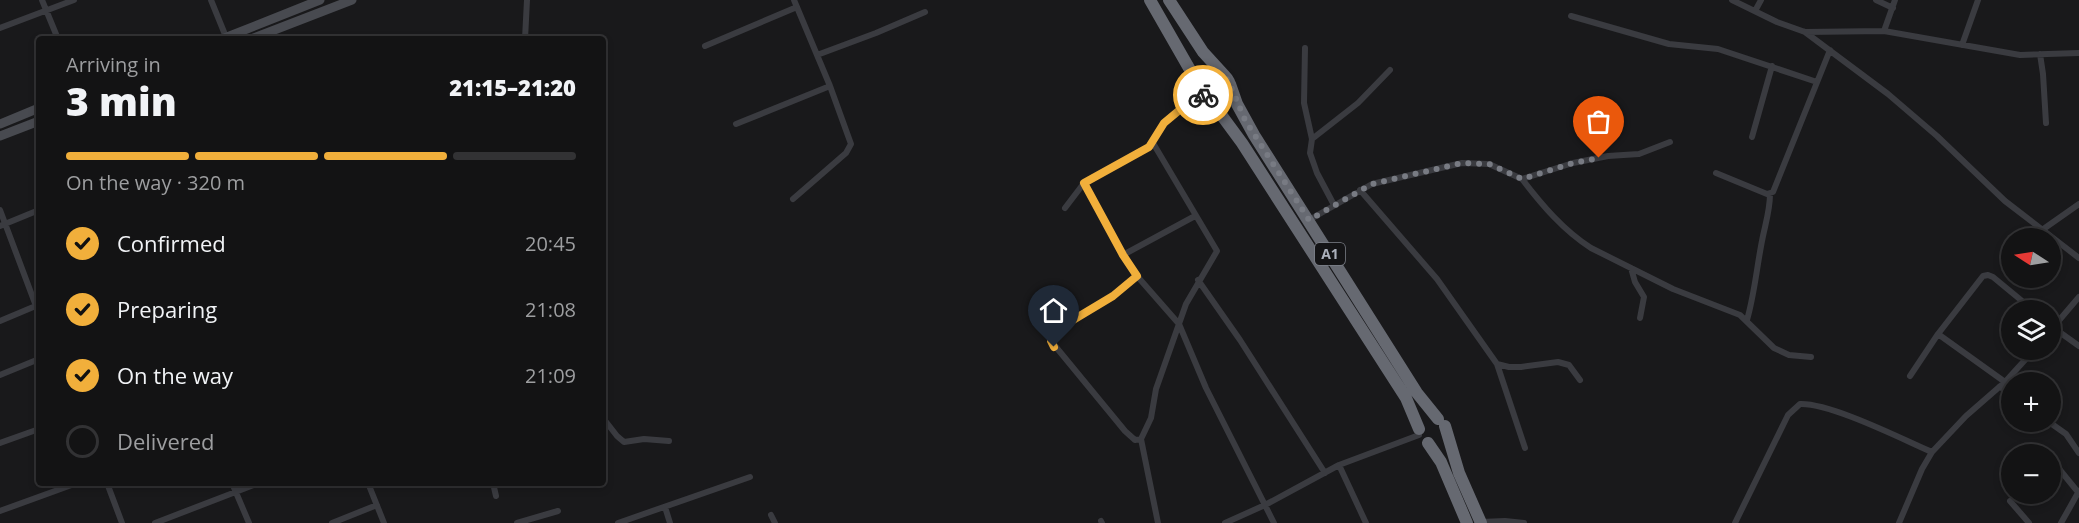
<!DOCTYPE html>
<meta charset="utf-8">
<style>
:root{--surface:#131314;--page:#202022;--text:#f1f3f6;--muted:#9d9ea0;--line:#323234;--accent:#f1af3b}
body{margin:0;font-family:"Open Sans",sans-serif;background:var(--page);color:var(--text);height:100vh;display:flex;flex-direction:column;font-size:22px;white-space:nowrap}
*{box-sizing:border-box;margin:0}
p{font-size:20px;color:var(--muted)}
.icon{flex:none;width:33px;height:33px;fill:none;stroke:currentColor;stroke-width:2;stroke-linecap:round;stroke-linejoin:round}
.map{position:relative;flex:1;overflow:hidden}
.panel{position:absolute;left:36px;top:36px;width:570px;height:450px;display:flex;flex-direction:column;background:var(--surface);border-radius:6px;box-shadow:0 3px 9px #0003,0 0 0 2px var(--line)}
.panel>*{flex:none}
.needle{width:39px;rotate:282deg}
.fabs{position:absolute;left:2001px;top:228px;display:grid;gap:12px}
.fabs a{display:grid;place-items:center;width:60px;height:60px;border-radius:50%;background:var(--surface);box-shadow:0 3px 9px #0003,0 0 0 2px var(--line);font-size:30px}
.pin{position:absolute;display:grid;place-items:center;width:51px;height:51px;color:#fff;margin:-62px -26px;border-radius:50% 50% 50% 0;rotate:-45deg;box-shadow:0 0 6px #0007}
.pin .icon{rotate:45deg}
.courier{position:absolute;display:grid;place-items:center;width:60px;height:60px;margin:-30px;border:4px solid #f1af3b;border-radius:50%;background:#fff;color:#222;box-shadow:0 2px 8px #0007}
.head em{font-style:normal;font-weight:800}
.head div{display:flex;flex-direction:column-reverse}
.head{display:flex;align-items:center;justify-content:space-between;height:102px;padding:0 30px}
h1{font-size:39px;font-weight:800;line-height:45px}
.bar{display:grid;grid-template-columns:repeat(4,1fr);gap:9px 6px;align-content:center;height:72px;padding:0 30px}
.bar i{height:8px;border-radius:4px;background:var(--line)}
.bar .selected{background:var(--accent)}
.bar p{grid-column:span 4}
ol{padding:0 30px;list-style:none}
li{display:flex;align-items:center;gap:18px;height:66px}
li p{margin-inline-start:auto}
li .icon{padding:6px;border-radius:50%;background:var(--accent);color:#111;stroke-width:4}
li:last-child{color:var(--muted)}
li i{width:33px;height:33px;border:3px solid var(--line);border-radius:50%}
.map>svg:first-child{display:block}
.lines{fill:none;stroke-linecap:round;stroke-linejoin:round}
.street{stroke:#3a3b40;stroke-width:6}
.secondary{stroke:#484a50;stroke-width:9}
.highway{stroke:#666971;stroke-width:12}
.done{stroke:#787b83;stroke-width:6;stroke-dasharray:0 10.8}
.route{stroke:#f1af3b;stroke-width:8}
.labels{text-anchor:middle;stroke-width:6;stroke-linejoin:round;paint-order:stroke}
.shield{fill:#141416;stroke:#7e818a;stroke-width:1.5}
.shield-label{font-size:14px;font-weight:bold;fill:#abb0bb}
</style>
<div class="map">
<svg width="2079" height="523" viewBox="0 0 2079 523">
<rect width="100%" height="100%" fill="#19191b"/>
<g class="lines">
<path class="street" d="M42,0l16,39
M211,0l15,37
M1732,0l45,22 28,10 79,-1 11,-31
M1876,0l17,8
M1755,11l6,-11
M1571,16l98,28 49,5 99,33
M0,28l74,-28
M1884,31l136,24 59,-2
M1805,32l83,62 49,42 68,65 74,57
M525,39l2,-39
M1962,45l16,-45
M705,46l92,-39
M1305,48l-1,55 8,36 -2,14 7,20 17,32
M2040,54l3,20 3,49
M817,55l59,-22 49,-21
M736,124l94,-38
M1752,137l20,-71
M1312,139l46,-36 32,-33
M1153,143l64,108 -31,53 -30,85 -5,29 -10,21 17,84
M1716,173l51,21 6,-2 57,-142
M1522,179c20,26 41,51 69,69l82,41 67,26 34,33 15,7 22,2
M1084,183l39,72 14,21 42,48 27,64 68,135
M1360,190l77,89 60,85 28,84
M793,199l53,-46 5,-9 -21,-58 -36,-86
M1065,208l19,-25 65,-36 15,-24 18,-15 21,-12
M0,210l39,104
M1309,220l63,-36 90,-21 27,1 33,15 51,-16 35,-7 31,-2 31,-12
M0,226l39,-16
M2042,230l37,-26
M603,236l2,21 -2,16
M1123,255l72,-39
M1631,268l4,14 9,15 -4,21
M1137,276l-24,20 -60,36 -2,9 74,90 10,9 6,-1
M1198,280l42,60 85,133
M603,313v27
M1747,320c8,-28 10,-56 16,-84 3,-14 7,-27 7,-42
M0,321l38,-16
M2051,326l28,20
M2050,331l29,-34
M1938,334l67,48
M1497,364l12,3h12l37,-5 11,3 11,15
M0,375l39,-16
M1910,376l28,-42 45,-58 5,-1 5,2 40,33
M1999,387l13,5
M603,418l14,18 7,6 20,-3 25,2
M2049,422l17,12 13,19
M0,443l39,-14
M2051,459l27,33
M1339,465l27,58
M107,483l15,40
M232,483l17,40
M368,483l16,40
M493,483l3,13
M2010,501l19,22
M665,507l5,16
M0,511l77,-28
M771,515l4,8
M1101,521l1,2
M1481,522l24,-1 19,2
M155,523l104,-40
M332,523l45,-18
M517,523l41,-12
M618,523l132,-46
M1225,523l40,-18 74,-40 80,-30
M1735,523l53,-108 12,-11c31,-1 102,35 132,48
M1899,523l23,-54 10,-17 34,-36 39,-34 29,-32
M2061,523l18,-32"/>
<path class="secondary" d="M222,39l98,-39
M251,39l101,-39
M0,124l39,-16
M0,136l39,-15"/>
<path class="highway" d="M1150,0l51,89 2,7 11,6 10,-2c9,-8 8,-17 0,-25l-10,-2 -9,5 -4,11
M1169,0l34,52 21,23
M1230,84l7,20 17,31 163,258 21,26
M1211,101l31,42 164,255 13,31
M1445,426l14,47 22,50
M1428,443l13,19 26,61"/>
</g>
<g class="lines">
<path class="done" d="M1203,95l-1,-13 7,-7 10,-2 9,7 17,40 64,100 63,-36 90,-21 27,1 33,15 51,-16 26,-5"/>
<path class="route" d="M1054,347l-3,-6 2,-9 60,-36 24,-20 -14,-21 -39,-72 65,-36 15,-24 18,-15 21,-13"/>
</g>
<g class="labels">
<rect class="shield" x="1315" y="243" width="30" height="22" rx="4.5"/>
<g class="shield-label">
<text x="1330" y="259">A1</text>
</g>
</g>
</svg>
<div class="fabs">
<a><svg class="needle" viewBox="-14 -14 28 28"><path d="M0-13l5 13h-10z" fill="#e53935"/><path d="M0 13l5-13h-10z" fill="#9d9ea0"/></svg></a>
<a><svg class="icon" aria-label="layers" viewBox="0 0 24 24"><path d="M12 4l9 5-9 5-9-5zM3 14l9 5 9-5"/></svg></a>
<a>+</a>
<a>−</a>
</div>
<div class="pin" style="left:1599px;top:158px;background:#ea580c"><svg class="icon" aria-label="bag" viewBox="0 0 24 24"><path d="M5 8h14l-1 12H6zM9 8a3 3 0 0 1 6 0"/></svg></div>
<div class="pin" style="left:1054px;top:347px;background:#1f2937"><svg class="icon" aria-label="home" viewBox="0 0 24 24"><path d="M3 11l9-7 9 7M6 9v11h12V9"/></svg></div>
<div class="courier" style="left:1203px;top:95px"><svg class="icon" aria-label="bike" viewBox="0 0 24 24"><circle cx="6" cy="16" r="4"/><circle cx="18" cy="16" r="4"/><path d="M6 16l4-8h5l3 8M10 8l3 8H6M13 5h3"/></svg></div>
<section class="panel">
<div class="head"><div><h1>3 min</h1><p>Arriving in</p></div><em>21:15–21:20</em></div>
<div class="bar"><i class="selected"></i><i class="selected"></i><i class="selected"></i><i></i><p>On the way · 320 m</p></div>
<ol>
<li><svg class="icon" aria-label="check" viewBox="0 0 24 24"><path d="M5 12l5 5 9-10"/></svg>Confirmed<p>20:45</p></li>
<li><svg class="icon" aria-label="check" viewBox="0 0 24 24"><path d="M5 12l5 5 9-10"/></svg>Preparing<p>21:08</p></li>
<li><svg class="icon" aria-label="check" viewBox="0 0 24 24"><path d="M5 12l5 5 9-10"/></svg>On the way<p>21:09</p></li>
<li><i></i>Delivered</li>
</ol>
</section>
</div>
